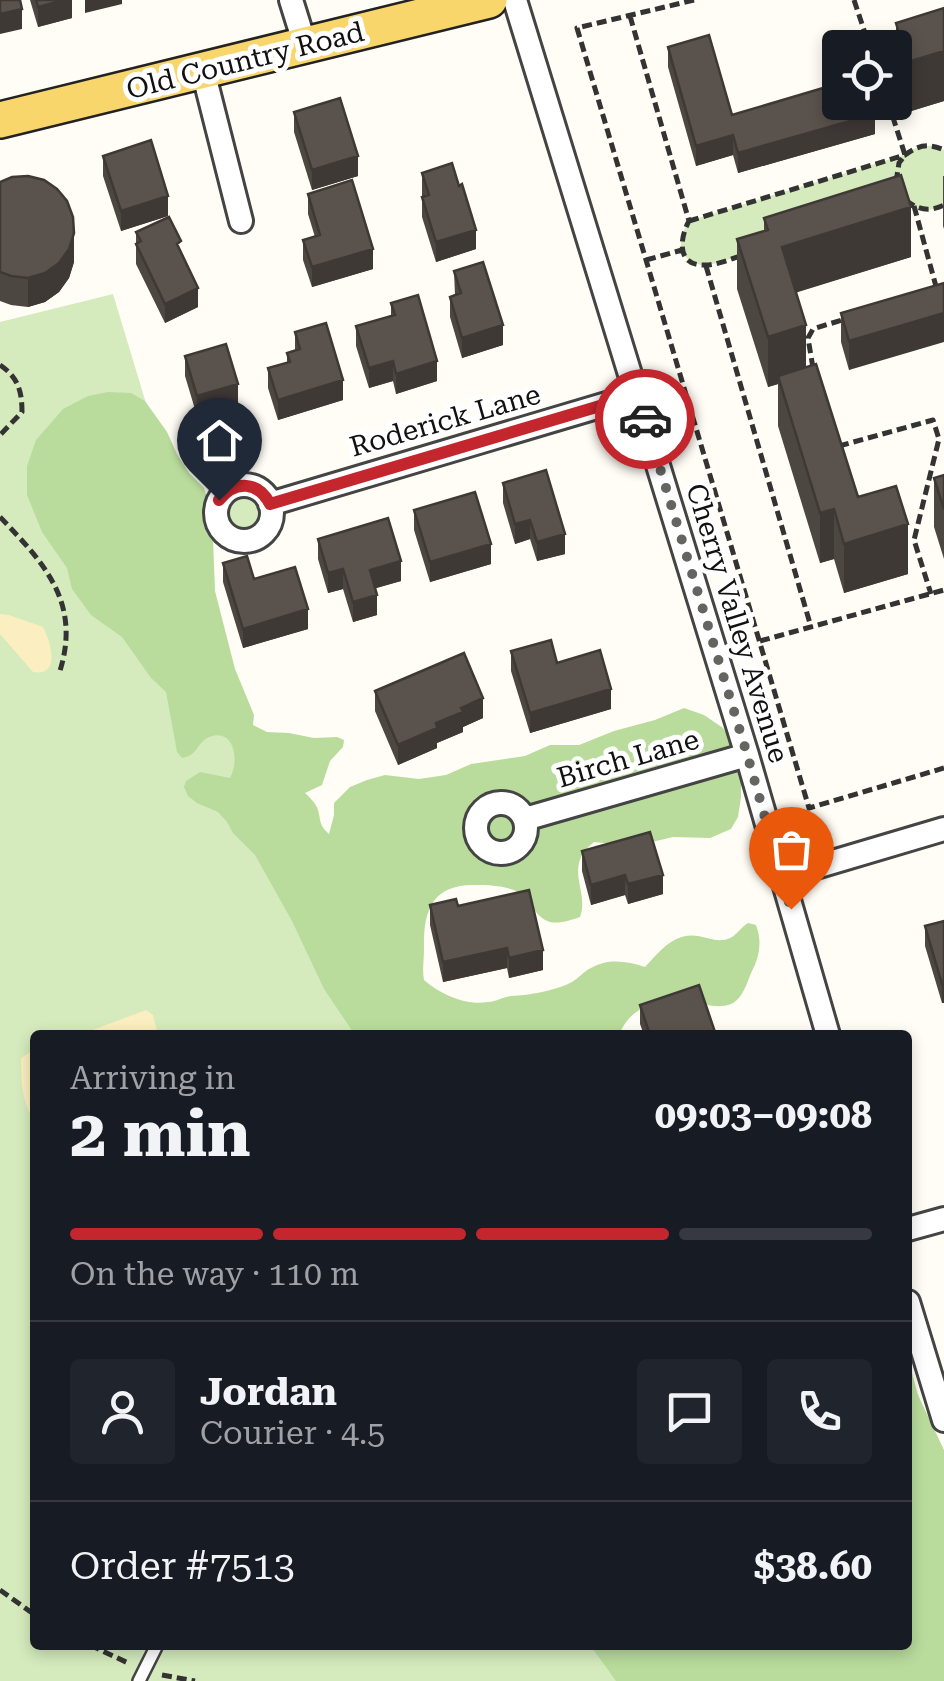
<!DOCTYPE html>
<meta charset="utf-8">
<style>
:root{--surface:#171b24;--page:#20242c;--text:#f1f3f6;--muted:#9ea1a6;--line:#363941;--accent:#c4262e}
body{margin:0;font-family:"Roboto Serif",serif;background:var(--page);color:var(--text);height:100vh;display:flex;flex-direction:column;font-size:38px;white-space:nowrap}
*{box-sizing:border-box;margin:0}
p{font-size:32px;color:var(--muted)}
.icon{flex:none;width:55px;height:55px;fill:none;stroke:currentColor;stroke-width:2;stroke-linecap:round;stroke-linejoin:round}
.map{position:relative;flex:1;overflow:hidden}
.drawer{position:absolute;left:30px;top:1030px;width:882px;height:620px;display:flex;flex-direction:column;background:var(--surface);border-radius:10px;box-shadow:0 5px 15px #0003}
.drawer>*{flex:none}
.buttons{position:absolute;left:822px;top:30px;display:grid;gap:20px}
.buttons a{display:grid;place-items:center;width:90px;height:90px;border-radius:10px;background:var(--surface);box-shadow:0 5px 15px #0003;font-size:50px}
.pin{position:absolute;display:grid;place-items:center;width:85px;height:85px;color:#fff;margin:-102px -42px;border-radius:50% 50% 50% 0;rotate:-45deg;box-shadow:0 0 10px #0007}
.pin .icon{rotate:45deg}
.courier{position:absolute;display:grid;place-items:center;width:100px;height:100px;margin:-50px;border:8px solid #c4262e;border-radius:50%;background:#fff;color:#222;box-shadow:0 2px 12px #0007}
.summary em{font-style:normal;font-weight:700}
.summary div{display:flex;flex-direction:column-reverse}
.summary{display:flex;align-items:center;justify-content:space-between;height:170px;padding:0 40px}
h1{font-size:65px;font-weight:700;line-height:75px}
.bar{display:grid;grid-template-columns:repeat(4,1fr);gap:15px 10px;align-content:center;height:120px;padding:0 40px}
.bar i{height:12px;border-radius:8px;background:var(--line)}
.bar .active{background:var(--accent)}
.bar p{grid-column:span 4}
.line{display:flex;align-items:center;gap:25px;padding:0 40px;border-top:2px solid var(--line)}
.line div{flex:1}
.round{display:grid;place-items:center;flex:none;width:105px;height:105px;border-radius:10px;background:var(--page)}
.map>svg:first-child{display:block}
.green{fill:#d5ebbd}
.forest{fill:#b9dc9c}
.sand{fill:#fbeec1}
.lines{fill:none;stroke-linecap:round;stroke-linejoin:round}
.service-casing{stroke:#444;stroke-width:16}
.minor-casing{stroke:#444;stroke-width:28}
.primary-casing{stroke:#222;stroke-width:40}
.path{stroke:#333;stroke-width:5;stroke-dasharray:10 5;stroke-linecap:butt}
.service{stroke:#fff;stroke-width:11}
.minor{stroke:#fff;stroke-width:22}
.primary{stroke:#f9d66b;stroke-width:35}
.wall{fill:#4d4742}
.shaded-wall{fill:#3f3936}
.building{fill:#5a524d;stroke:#3f3936;stroke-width:2.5}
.done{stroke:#646461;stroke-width:10;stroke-dasharray:0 18}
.route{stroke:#c4262e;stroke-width:12}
.labels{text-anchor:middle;stroke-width:10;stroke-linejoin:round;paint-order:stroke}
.street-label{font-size:28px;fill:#111;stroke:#fff}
</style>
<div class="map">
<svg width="944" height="1681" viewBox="0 0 944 1681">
<rect width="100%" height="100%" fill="#fffdf5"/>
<path class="green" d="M933,145l11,5v55c-9,6 -20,6 -30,1l-208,60c-29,-5 -30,-23 -17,-45l215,-66 9,-6z
M113,294l135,447 210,294h-423v610h873v-285l36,121v200h-944v-1359z
M221 512a23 23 0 1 1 46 0a23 23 0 1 1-46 0Z"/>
<path class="forest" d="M108,392l23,1 14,8 22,31 10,22 12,19 15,15 8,25 3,78 20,78 19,46 -1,10 14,7 22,1 25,5 23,-1 7,3 -1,7 -13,14 -8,24 -17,8c4,4 11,10 13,17 3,11 1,15 11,24l5,-19v-12l16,-16 17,-7 18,-5 34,4 27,-4 25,-11 54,-8 25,-11h29l35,-14 41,-11 29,-12 20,7 19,13 8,13 1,24 9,13v19l-3,20 -7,12 -21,9 -37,-1 -38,9 -41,-4c-32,25 -4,49 -14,75 -9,3 -20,7 -30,5 -15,-4 -20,-24 -34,-31 -10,-5 -28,-6 -38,-6 -45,-2 -55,24 -54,64 0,11 -2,21 0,31 16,14 42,26 64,22 9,-1 15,-5 23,-6 19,-1 44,-5 61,-14 7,-4 12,-11 19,-14 17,-10 36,-7 54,-1 15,-16 29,-35 53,-31 11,2 21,7 32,2 7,-3 10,-10 18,-15l8,2c6,16 4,31 -4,46 -5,11 -9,28 -21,33 -13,5 -26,0 -39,-2 -31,-4 -61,2 -73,33h-264l-31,-46 -32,-68 -37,-66 -22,-22 -6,-11 -9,-10 -21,-9 -9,-7 -4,-9 2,-6 14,-9 30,6c10,-18 4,-51 -21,-41 -13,6 -10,18 -27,21l-5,-6 -11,-60 -15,-14 -29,-41 -31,-22 -19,-26 -5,-21 -25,-36 -15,-37v-29l9,-26 27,-31 25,-13z
M908,1357l9,36 27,57v231h-328l-26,-36h318z"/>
<path class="sand" d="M0,614l9,1 34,12c8,15 18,50 -10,45l-33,-38z
M146,1010l7,5 5,20h-92l24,-4z
M35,1049v74c-13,-21 -14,-41 -14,-65z"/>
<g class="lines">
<g class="service-casing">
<path id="service" d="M139,1681l18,-36"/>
</g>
<g class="minor-casing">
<path id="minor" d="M291,0l14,45
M515,0l232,755 81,280
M203,71l38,150
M216 513a28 28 0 1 1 56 0a28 28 0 1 1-56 0Z
M270,504l367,-109
M476 828a25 25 0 1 1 50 0a25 25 0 1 1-50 0Z
M525,819l222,-64
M782,877l162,-48
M908,1229l36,-10
M908,1302l36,118"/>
</g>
<g class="primary-casing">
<path id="primary" d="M0,120l489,-120"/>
</g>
<path class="path" d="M694,0l-117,28 232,780 135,-40
M854,0l15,45
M630,16l59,205c-9,16 -13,44 14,44 12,1 28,-6 40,-10
M869,46l31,-8
M888,102l17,53 -6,8 -3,19
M906,200c11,10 24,12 38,5
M914,206l23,84
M689,221l216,-66c13,-10 24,-12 39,-5
M646,260l36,-10
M706,266l105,361
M0,365c18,12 22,26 22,47l-22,23
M813,368l-5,-30 5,-9 32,-10
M839,446l94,-26 6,19 -25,101 17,54
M0,517c46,48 82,87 59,157
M760,641l184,-51
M0,1590l35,25
M90,1645l38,18
M162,1675l33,6"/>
<use href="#service" class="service"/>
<use href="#minor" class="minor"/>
<use href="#primary" class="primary"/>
</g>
<path class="wall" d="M30,0h42v18l-34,9z
M944,8v93l-36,11 -12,-39v-50z
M668,47l64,68 143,19 -137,39 -5,-18 -37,11 -28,-99z
M294,112l64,64 -46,14 -18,-58z
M103,156l65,60 -47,15 -18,-55z
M422,173l37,13 17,63 -40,13 -14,-45z
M943,176h1v53l-1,-3z
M0,182l74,80 -5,16 -10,14 -14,10 -17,5 -17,-2 -11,-4z
M308,194l65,75 -61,18 -9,-27v-20l12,-3 -7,-23z
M764,218l147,39 -115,35 10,75 52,130 50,77 -64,19 -10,-34 -14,4 -42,-137v-42l-10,3 -31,-98v-50l27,-8z
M136,232l45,21 17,54 -33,16 -29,-59z
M454,271l49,74 -41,13 -12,-41v-20l5,-2z
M944,283l-95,87 -8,-28v-29z
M391,303l46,78 -41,13 -3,-13 -24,7 -13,-42v-20l35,-10z
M295,332l48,68 -65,20 -10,-32v-20l19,-5v-10l8,-3z
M185,356l53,48 -41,12 -12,-40z
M944,475v84l-10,-32v-49z
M503,483l62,71 -28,7 -7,-22 -15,5 -12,-41z
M414,510l77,54 -61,18 -16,-52z
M318,539l83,42 -26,7 2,27 -24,7 -10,-33 -15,4 -10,-34z
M223,563l31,16 54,50 -65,19 -20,-66z
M511,651l46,12 54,46 -81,24 -19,-62z
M375,691l108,27 -20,9v5l-26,11v5l-39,17 -23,-54z
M582,851l81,43 -35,10 -3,-9 -34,10 -9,-34z
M430,905l28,1 85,64 -34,8 -2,-10 -64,14 -13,-57z
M944,921l-2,82 -17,-57v-20z
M640,1005l76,30h-72l-4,-11z"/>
<path class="shaded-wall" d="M65,0h7v18l-34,9v-20z
M85,0h37v4l-37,9z
M22,9v20l-22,5v-20z
M944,51v50l-36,11v-50z
M875,114v20l-137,39v-20z
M733,135v20l-37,11v-20z
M358,156v20l-46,14v-20z
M168,196v20l-47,15v-20z
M911,207v50l-129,40v-50z
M476,230v19l-40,13v-20z
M74,233v29l-5,16 -10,14 -14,10 -17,5v-29z
M373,249v20l-61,18v-20z
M198,288v19l-33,16v-19z
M944,313v29l-95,28v-29z
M503,325v20l-41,13v-20z
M806,325v50l-28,1v8l-10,3v-50z
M393,361v20l-24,7v-20z
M437,361v20l-41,13v-20z
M343,380v20l-65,20v-20z
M238,384v20l-41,12v-20z
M834,509v50l-14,4v-50z
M530,520v19l-15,5v-20z
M908,524v50l-64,19v-49z
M565,534v20l-28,7v-19z
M491,544v20l-61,18v-20z
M401,561v20l-31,9v-20z
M343,569v20l-15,4v-20z
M377,595v20l-24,7v-20z
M308,609v20l-65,19v-19z
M611,689v20l-81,24v-20z
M483,698v20l-20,9v5l-26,11v5l-39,17v-20l63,-37z
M625,875v20l-34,10v-20z
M663,875v19l-35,10v-20z
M507,948v20l-64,14v-20z
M543,950v20l-34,8v-20z
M944,983v20h-2v-19z"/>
<path class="building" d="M0,0h20l2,9 -22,5z
M36,0h29l-27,7z
M944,8v43l-36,11 -12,-39z
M709,35l23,80 108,-32v19h31l4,12 -137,39 -5,-18 -37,11 -28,-99z
M340,98l18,58 -46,14 -18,-58z
M151,140l17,56 -47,15 -18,-55z
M452,163l7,23 3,-2 14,46 -40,12 -14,-45 7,-2 -7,-22z
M901,175l10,32 -129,40 24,78 -38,12 -31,-98 31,-9 -4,-12z
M28,176l16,4 13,9 10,12 6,16 1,16 -5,16 -10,14 -14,10 -17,5 -17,-2 -11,-4v-90l12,-5z
M352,180l21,69 -61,18 -9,-27 17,-5 -12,-41z
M169,217l12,24 -4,3 21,44 -33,16 -29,-60 5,-3 -5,-9z
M483,262l20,63 -41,13 -12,-41 11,-4 -7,-22z
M944,283v30l-95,28 -8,-28z
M418,295l19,66 -41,13 -3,-13 -24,7 -13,-42 39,-11 -4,-12z
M326,323l17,57 -65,20 -10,-32 22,-6 -3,-9 13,-4 -5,-17z
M226,344l12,40 -41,12 -12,-40z
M816,364l42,133 38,-11 12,38 -64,20 -10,-35 -14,4 -42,-137z
M546,470l19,64 -28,8 -7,-22 -15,4 -12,-41z
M944,475v34l-10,-31z
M475,492l16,52 -61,18 -16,-52z
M388,518l13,43 -31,9 7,25 -24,7 -10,-33 -15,4 -10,-34z
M247,556l7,23 41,-12 13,42 -65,20 -20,-66z
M551,640l6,23 43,-13 11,39 -81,24 -19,-62z
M464,653l19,45 -22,10 2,4 -27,11 1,5 -39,17 -23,-54z
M650,832l13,43 -35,9 -3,-9 -34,10 -9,-34z
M529,890l14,60 -34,8 -2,-10 -64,14 -13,-57 26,-6 2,7z
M944,921v62l-2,1 -17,-58z
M699,985l17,50h-66l-10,-30z"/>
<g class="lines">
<path class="done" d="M645,419l102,335 44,155"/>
<path class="route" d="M219,500c16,-20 39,-19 51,4l367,-109 8,24"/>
</g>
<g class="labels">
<g class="street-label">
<text transform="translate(245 60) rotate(-14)" y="10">Old Country Road</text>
<text transform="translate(445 420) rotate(-16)" y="10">Roderick Lane</text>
<text transform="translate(738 623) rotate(73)" y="10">Cherry Valley Avenue</text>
<text transform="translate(628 758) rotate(-16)" y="10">Birch Lane</text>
</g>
</g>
</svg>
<div class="buttons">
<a><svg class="icon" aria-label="locate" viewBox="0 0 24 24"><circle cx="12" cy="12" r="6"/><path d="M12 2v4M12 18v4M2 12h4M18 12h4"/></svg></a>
</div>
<div class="pin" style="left:791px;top:909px;background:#ea580c"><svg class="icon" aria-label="bag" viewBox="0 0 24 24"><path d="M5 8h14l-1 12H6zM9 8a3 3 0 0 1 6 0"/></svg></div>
<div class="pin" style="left:219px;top:500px;background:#1f2937"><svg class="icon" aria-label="home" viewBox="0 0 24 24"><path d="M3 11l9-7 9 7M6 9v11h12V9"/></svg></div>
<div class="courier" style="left:645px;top:419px"><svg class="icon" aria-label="car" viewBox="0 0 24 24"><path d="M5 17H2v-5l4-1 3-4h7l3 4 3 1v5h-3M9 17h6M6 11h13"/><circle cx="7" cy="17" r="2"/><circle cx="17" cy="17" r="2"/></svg></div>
<section class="drawer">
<div class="summary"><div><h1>2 min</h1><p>Arriving in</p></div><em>09:03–09:08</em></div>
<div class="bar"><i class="active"></i><i class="active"></i><i class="active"></i><i></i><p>On the way · 110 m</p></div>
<div class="line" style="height:180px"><a class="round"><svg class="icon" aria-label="person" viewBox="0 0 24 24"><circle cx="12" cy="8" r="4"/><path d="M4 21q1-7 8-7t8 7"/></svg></a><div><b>Jordan</b><p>Courier · 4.5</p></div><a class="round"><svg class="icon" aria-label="chat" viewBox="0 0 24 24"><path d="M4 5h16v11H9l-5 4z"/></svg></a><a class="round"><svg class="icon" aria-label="phone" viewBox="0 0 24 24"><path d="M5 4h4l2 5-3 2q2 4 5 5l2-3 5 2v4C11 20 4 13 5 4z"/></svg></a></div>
<div class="line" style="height:130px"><div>Order #7513</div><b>$38.60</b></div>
</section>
</div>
